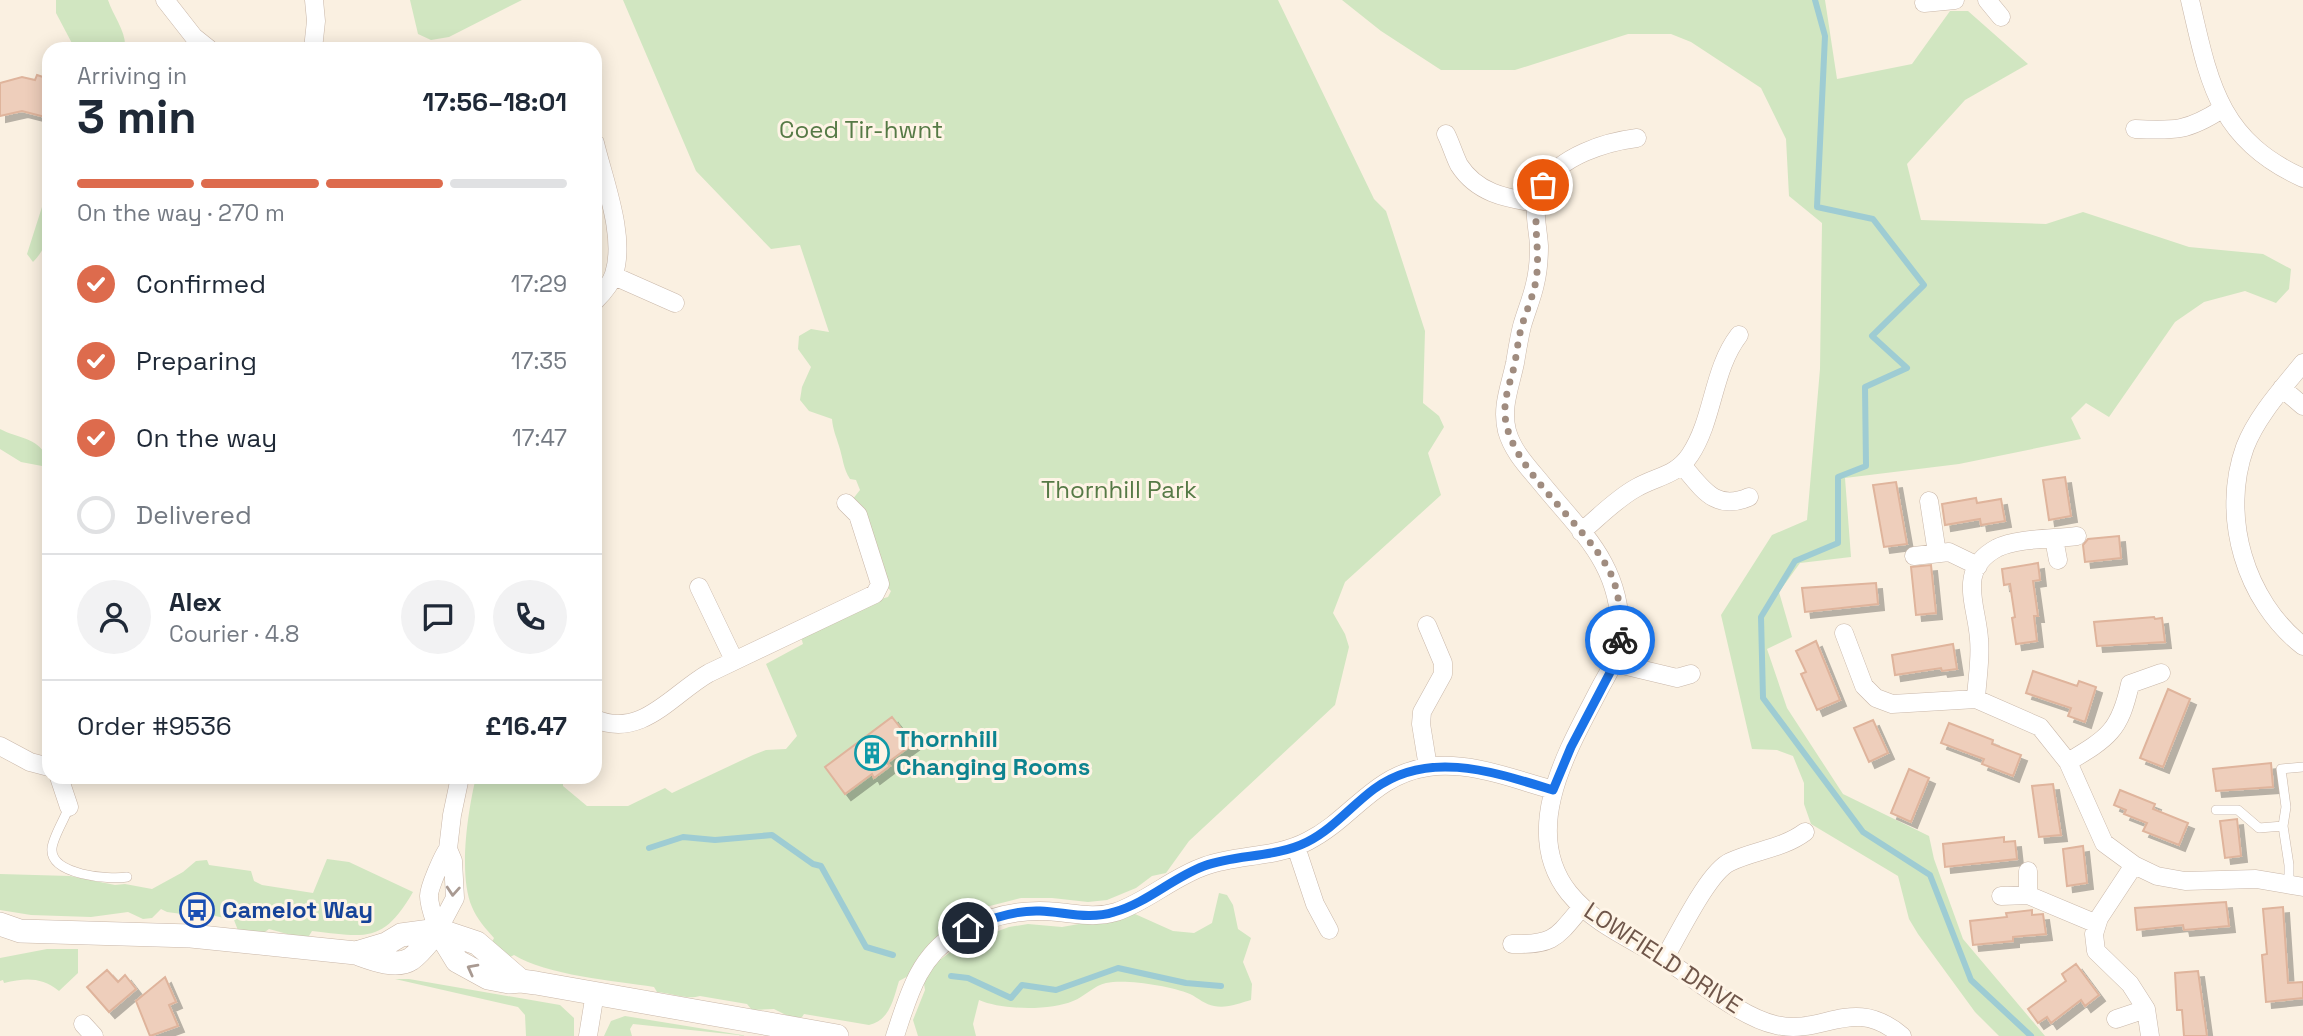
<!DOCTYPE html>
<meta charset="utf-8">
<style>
:root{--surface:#fff;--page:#f2f2f3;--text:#1f2937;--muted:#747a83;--line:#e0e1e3;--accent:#dd6b4d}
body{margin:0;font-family:"Space Grotesk",sans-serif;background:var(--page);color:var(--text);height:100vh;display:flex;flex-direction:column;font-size:26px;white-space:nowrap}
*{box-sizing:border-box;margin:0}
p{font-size:23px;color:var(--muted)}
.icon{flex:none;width:38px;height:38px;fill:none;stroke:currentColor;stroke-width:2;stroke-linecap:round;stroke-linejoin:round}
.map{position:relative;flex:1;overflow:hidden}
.panel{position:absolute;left:42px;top:42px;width:560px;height:742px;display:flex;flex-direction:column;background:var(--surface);border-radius:21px;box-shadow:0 4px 18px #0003}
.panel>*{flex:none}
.pin{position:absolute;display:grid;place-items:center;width:60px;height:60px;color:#fff;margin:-30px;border:4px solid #fff;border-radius:50%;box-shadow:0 2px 7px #0007}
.courier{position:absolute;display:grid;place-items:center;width:70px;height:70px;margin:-35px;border:5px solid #1a73e8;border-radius:50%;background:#fff;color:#222;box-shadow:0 2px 9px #0007}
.headline em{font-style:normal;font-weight:600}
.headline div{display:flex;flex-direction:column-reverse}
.headline{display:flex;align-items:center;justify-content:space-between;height:119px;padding:0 35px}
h1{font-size:46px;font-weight:600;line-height:52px}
.bar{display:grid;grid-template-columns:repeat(4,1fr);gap:10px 7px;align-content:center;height:84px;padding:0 35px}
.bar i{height:9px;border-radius:5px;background:var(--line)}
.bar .on{background:var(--accent)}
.bar p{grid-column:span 4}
.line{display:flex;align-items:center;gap:18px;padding:0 35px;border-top:2px solid var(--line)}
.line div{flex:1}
.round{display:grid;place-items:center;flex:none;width:74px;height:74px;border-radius:37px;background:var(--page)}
ol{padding:0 35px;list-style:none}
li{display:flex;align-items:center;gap:21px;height:77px}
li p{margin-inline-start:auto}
li .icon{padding:7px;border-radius:50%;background:var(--accent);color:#fff;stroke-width:4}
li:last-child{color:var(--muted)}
li i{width:38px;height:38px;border:4px solid var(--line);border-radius:50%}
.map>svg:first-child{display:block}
.green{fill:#d1e6c1}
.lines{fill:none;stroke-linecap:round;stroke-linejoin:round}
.stream{stroke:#9eccd3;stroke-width:6}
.building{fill:#eecebb;stroke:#dfb49c;stroke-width:2;filter:url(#shadow)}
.service-casing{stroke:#c9b7a9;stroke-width:10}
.minor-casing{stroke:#c9b7a9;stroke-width:19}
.tertiary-casing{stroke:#c9b7a9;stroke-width:24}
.service{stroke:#fff;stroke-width:9}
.minor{stroke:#fff;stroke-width:18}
.tertiary{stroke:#fff;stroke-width:23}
.oneway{stroke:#a99a92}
.done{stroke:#a08c7f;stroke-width:7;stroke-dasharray:0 12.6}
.route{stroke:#1a73e8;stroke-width:9}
.labels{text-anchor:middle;stroke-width:6;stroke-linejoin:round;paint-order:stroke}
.park-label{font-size:24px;fill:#567a46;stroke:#fef4e6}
.culture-label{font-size:24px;font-weight:bold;fill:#0d838f;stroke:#fef4e6;text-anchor:start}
.transit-label{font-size:24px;font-weight:bold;fill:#164399;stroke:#fef4e6;text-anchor:start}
.street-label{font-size:24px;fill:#6f564a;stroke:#fef4e6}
</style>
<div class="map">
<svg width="2303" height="1036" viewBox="0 0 2303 1036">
<defs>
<filter id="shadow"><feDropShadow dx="6" dy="6" stdDeviation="0" flood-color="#0004"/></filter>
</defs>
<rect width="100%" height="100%" fill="#faf0e1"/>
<path class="green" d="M56,0h52c5,16 19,32 17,49h-50l-19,-36z
M410,0h112l-73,37 -18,3 -13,-6z
M623,0h655l96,199 12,12 39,120 -2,72 16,13 5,11 -16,26 13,42 -96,87 -12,31 12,21 4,13 -14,58 -146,136 -23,32 -14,3 -16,12 -29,12 -19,2 -36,-4h-31l-43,11 -35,16 2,7 -18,24 14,3 27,-20 14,-2 27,-10 19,-3 34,3 73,-13 38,17 21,2 18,-10 7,-30 8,2 6,10 5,24 13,9 -8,24 9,22 -1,16c-11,3 -25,9 -37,6 -8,-1 -16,-8 -24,-12 -20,-8 -63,-15 -84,-11 -11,2 -22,14 -33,18 -23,10 -71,9 -94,-1l-6,24 3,12h-58l-5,-16 12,-30 -2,-13 -13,-2 -11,6c-6,19 -9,39 -30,44l-65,-11 -2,3 -10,1 -18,-9 -22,1 -5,-6 -47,-8c-14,4 -28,-3 -43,-4l-3,-5c-38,-6 -109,-12 -140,-32l-8,4 -14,-17 2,-4c-8,-9 -17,-19 -22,-31 -14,-32 -4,-97 4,-130h87v9l24,20h41l37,-18 7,5 81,-38 13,-5 20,-1 11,-13 -31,-72 37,-20 -2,-7 73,-36 14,-4 3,-6 -15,-15 -24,-76 8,-10 -4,-10 -6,-1c-7,-11 -7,-21 -11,-33 -3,-10 -6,-16 -7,-27l-23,-8 -9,-11 2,-13 9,-20 -13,-18 1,-13 12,-7 18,3 -29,-87 -29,4 -75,-78z
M1342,0h483l12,79 75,-15 38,-53h18l60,53 -63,36 -58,64 14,56 125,4 37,-12 106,35 74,7 28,15 -2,20 -13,14 -31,-12 -41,11 -29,20 -66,95 -23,-14 -15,15 10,21 -122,25 -114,14 6,79 -51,6 -21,29 13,45 -25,12 20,59 56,86 86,42 5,23 29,80 82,97h-46l-24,-24 -57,-78 -9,-15 -11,-43 -87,-52 -7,-20v-21l-11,-27 -16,-6 -25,-1 -31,-134 51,-80 35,-15 13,-151 2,-146 -33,-27 -3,-57 -25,-51 -70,-46 -20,-8h-43l-113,36h-74l-60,-39z
M49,185c0,26 5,57 -16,77l-6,-8z
M0,429c17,9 33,8 44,23l-2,14 -21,-4 -21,-13z
M327,859l22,3 64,30c-30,52 -47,45 -101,39l-3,5 -7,2 -33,-9 -7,5 -23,-1 -5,-13 -47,-10 -5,4 -15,-2 -6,-3 -9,9 -9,1 -15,-7 -37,5 -60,-2 -31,-5v-36l70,2 45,9 10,-1 27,5 31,-17 13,-11 11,-1 2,5 42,6 3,10 8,4 51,8z
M47,949h31v24l-19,18c-18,-14 -33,-13 -55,-8l-1,-3 -3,1v-23z
M395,979h14l151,26 14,13v18h-48l-1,-21 -7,-8z
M625,1016l123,20 -115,-12 -3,5 2,7h-28l7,-15z"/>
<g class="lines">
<path class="stream" d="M1815,0l10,36 -8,171 56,12 51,66 -52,51 35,32 -42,19 1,79 -28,11v66l-43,18 -34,56 2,81 100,134 67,43 41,105 60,56
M649,848l34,-11 32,3 57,-5 41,29 8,2 45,81 27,8
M951,976l17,2 43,20 11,-13 34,5 62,-22 68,15 35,3"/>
</g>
<path class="building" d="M37,75l12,4v39l-27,-7 -22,5v-33l22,-6 13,3z
M2065,477l6,39 -22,4 -6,-40z
M1896,482l11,62 -23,3 -11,-62z
M1976,498l1,5 24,-4 4,22 -24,4 -1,-6 -35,6 -3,-21z
M2119,536l2,22 -36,4 -2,-17 5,-6z
M2038,563l2,17 -7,1 5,35h-4l3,25 -21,3 -4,-26 3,-1 -5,-33 -6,1 -2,-16z
M1931,565l5,48 -20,2 -5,-48z
M1876,583l2,21 -73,8 -3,-24z
M2154,617l1,2 7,-1 3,24 -68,4 -3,-24z
M1816,641l24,59 -23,10 -16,-36 5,-2 -10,-21z
M1953,644l4,25 -15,2 -1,-3 -46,7 -3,-20z
M2033,671l44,15 2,-5 17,6 -11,35 -17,-6 3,-8 -45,-15z
M2168,689l22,10 -27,68 -23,-9z
M892,717l21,27 -26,19 3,3 -16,12 -2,-4 -27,20 -20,-27z
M1873,720l15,33 -19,9 -15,-34z
M1949,723l44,17 -1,4 29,11 -8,21 -31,-12 2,-5 -43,-16z
M2271,763l2,24 -57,4 -3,-22z
M1909,769l20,9 -18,44 -20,-9z
M2053,784l8,51 -22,2 -7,-51z
M2120,790l35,14 -2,5 35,14 -9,22 -36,-14 4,-8 -23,-9 2,-4 -12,-5z
M2237,819l4,37 -16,2 -5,-37z
M2004,837v5l11,-1 2,18 -72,8 -2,-23z
M2083,846l4,37 -20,3 -4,-37z
M2226,902l3,24 -45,4 -1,-5 -46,5 -2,-22z
M2283,907l5,76 15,-1v16l-37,4 -4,-47 5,-1 -4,-45z
M2032,910v5l11,-1 3,20 -33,3v4l-40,4 -3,-24 37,-4 -1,-4z
M2076,964l23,31 -14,11 -4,-6 -30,23 -4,-6 -9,6 -10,-14 38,-28 -4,-7z
M107,970l11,12 7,-7 11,14 -27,23 -22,-25z
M2198,971l9,65h-23l-2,-26h-5l-2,-37z
M165,977l11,25 -7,3 9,21 -28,10 -14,-35z"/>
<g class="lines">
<g class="service-casing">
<path id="service" d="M69,807c-4,11 -16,30 -17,41 -3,27 57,32 75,29
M2216,810h22l21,18 24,-2 6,39v19
M2283,826l3,-19 -5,-38 22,-2"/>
</g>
<g class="minor-casing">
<path id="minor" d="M165,0l29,37 15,12
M1987,0l14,17
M2190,0c19,82 28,140 113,178
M1924,3l31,-3
M313,49l3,-28 -2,-21
M2135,129c40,2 53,2 87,-20
M1446,134c5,10 8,21 13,31 18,28 46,33 77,38
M1637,138c-32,4 -76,18 -94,47 -13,19 -5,40 -4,61 0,13 -1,26 -4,38 -3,14 -9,28 -13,42 -3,12 -5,25 -7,37 -5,24 -14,44 -8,68 6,21 21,36 35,53 41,50 80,82 78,152 0,20 -11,35 -20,52 -31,60 -81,142 -31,205 27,33 64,46 98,68 30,19 75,57 109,64 48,11 77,-31 126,11
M595,143c9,38 31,93 19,131 -3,10 -12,20 -19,27
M614,276l61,27
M2303,363c-21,26 -46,53 -58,84 -25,69 0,154 58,199
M2282,388l21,18
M1682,465c20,23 33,47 67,32
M1929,501l8,52
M1581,532c18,-15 35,-33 55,-44 21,-12 40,-12 54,-33 24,-36 22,-85 49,-120
M2054,539l4,21
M1914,556l35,-4 29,14
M699,587l35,73
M1427,625l16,38v11l-21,38 -1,12 7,43
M1844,633l20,53 12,12 16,6 84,-5 64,28 28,35 36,81 30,22 23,11 28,5 71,-2 47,8
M1614,663l63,15 14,-4
M1976,699c1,-20 5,-40 3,-60 -2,-34 -23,-69 18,-91 20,-10 57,-9 80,-12
M595,719c47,20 77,-25 114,-46l166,-79 5,-10 -22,-69 -12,-12
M0,746l30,16 19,5
M2068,762c40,-24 52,-31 62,-78l31,-11
M59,777l10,30
M1296,847l19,57 14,26
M2134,865l-35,53 -5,16 2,17 34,33 16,25 4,27
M2028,871v24
M2001,896l27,-1 69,29
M438,930l17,-32 -2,-37 -5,-12 4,-34 8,-38
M438,930c-3,-10 -9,-23 -9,-34 -1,-6 14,-41 19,-47
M1512,944c42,1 44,-6 70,-37
M1664,959c14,-23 44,-87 66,-97 25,-12 52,-13 75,-30
M2116,1019l30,-10
M83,1024l11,12
M588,1036l7,-43
M895,1036c13,-39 23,-79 61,-102 31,-18 66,-26 102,-22 20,2 38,6 58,0 32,-11 57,-35 89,-46 34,-12 71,-8 103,-25 45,-23 65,-66 120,-74 42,-6 85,12 125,23"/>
</g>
<g class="tertiary-casing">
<path id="tertiary" d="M0,924l20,7 171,5 165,17c14,5 40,16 55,6 10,-7 19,-20 27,-29
M438,930l19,31 31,17 21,4 12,-1 15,2 301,53
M356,953l30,-9 15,-9 37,-5 39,13 44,38"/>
</g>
<use href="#service" class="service"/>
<use href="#minor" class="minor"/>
<use href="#tertiary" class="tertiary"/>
</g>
<defs><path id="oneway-chevron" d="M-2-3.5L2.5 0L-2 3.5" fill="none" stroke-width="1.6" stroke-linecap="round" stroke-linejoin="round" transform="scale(1.75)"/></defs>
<g class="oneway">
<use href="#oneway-chevron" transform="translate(453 891) rotate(94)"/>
<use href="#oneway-chevron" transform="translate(472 969) rotate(-152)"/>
</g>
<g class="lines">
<path class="done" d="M1543,185c-15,31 0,65 -8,100 -3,14 -9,27 -13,40 -4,14 -5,28 -8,42 -4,16 -10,31 -9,47 2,53 80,109 105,158 10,21 11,45 10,68"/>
<path class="route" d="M968,928c23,-10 47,-18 72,-17 25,1 49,9 74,1 33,-9 58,-34 90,-46 33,-12 71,-8 103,-24 26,-13 44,-36 67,-53 54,-40 120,-17 179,1l18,-43 44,-84 5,-23"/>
</g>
<defs>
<g id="building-ring" transform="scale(1.75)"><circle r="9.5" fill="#fef4e6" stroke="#0f9aa8" stroke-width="1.5"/><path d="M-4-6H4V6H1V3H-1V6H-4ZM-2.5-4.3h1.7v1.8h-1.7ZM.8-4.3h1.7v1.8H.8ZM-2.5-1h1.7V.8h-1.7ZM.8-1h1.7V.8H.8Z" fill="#0f9aa8"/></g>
<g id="bus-ring" transform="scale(1.75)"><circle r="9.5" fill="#fef4e6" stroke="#1a4fb4" stroke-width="1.5"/><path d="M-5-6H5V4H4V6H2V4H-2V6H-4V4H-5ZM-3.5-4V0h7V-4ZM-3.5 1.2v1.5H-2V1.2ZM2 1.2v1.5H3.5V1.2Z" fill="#1a4fb4"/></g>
</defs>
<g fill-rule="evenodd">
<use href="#building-ring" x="872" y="753"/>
<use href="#bus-ring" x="197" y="910"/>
</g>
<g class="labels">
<g class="park-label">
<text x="861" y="138">Coed Tir-hwnt</text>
<text x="1119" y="498">Thornhill Park</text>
</g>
<g class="culture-label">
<text x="896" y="747">Thornhill<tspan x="896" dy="28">Changing Rooms</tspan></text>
</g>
<g class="transit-label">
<text x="222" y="918">Camelot Way</text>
</g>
<g class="street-label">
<text transform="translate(1663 958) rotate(33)" y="8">LOWFIELD DRIVE</text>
</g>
</g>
</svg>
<div class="pin" style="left:1543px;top:185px;background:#ea580c"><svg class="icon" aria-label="bag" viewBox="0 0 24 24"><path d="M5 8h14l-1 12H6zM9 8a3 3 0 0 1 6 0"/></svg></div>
<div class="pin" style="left:968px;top:928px;background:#1f2937"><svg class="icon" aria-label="home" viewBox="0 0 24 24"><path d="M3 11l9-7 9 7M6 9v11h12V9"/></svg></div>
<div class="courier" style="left:1620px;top:640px"><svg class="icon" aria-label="bike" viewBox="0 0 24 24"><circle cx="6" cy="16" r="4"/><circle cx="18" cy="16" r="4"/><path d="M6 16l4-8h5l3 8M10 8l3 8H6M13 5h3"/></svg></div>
<section class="panel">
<div class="headline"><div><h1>3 min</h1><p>Arriving in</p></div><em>17:56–18:01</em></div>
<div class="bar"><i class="on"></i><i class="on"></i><i class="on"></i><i></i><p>On the way · 270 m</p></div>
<ol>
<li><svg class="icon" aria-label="check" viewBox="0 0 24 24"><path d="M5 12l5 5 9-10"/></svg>Confirmed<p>17:29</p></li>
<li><svg class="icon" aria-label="check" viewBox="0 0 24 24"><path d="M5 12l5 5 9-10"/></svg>Preparing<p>17:35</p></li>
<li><svg class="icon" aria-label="check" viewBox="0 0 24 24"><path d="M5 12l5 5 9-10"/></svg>On the way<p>17:47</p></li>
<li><i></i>Delivered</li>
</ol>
<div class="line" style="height:126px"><a class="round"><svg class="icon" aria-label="person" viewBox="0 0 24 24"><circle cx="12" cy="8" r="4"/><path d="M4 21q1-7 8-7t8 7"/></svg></a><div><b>Alex</b><p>Courier · 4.8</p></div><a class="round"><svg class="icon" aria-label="chat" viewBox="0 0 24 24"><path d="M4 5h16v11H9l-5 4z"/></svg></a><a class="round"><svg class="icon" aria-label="phone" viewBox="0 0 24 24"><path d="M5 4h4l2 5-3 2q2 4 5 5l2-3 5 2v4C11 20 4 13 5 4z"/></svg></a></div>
<div class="line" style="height:91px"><div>Order #9536</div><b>£16.47</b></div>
</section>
</div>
